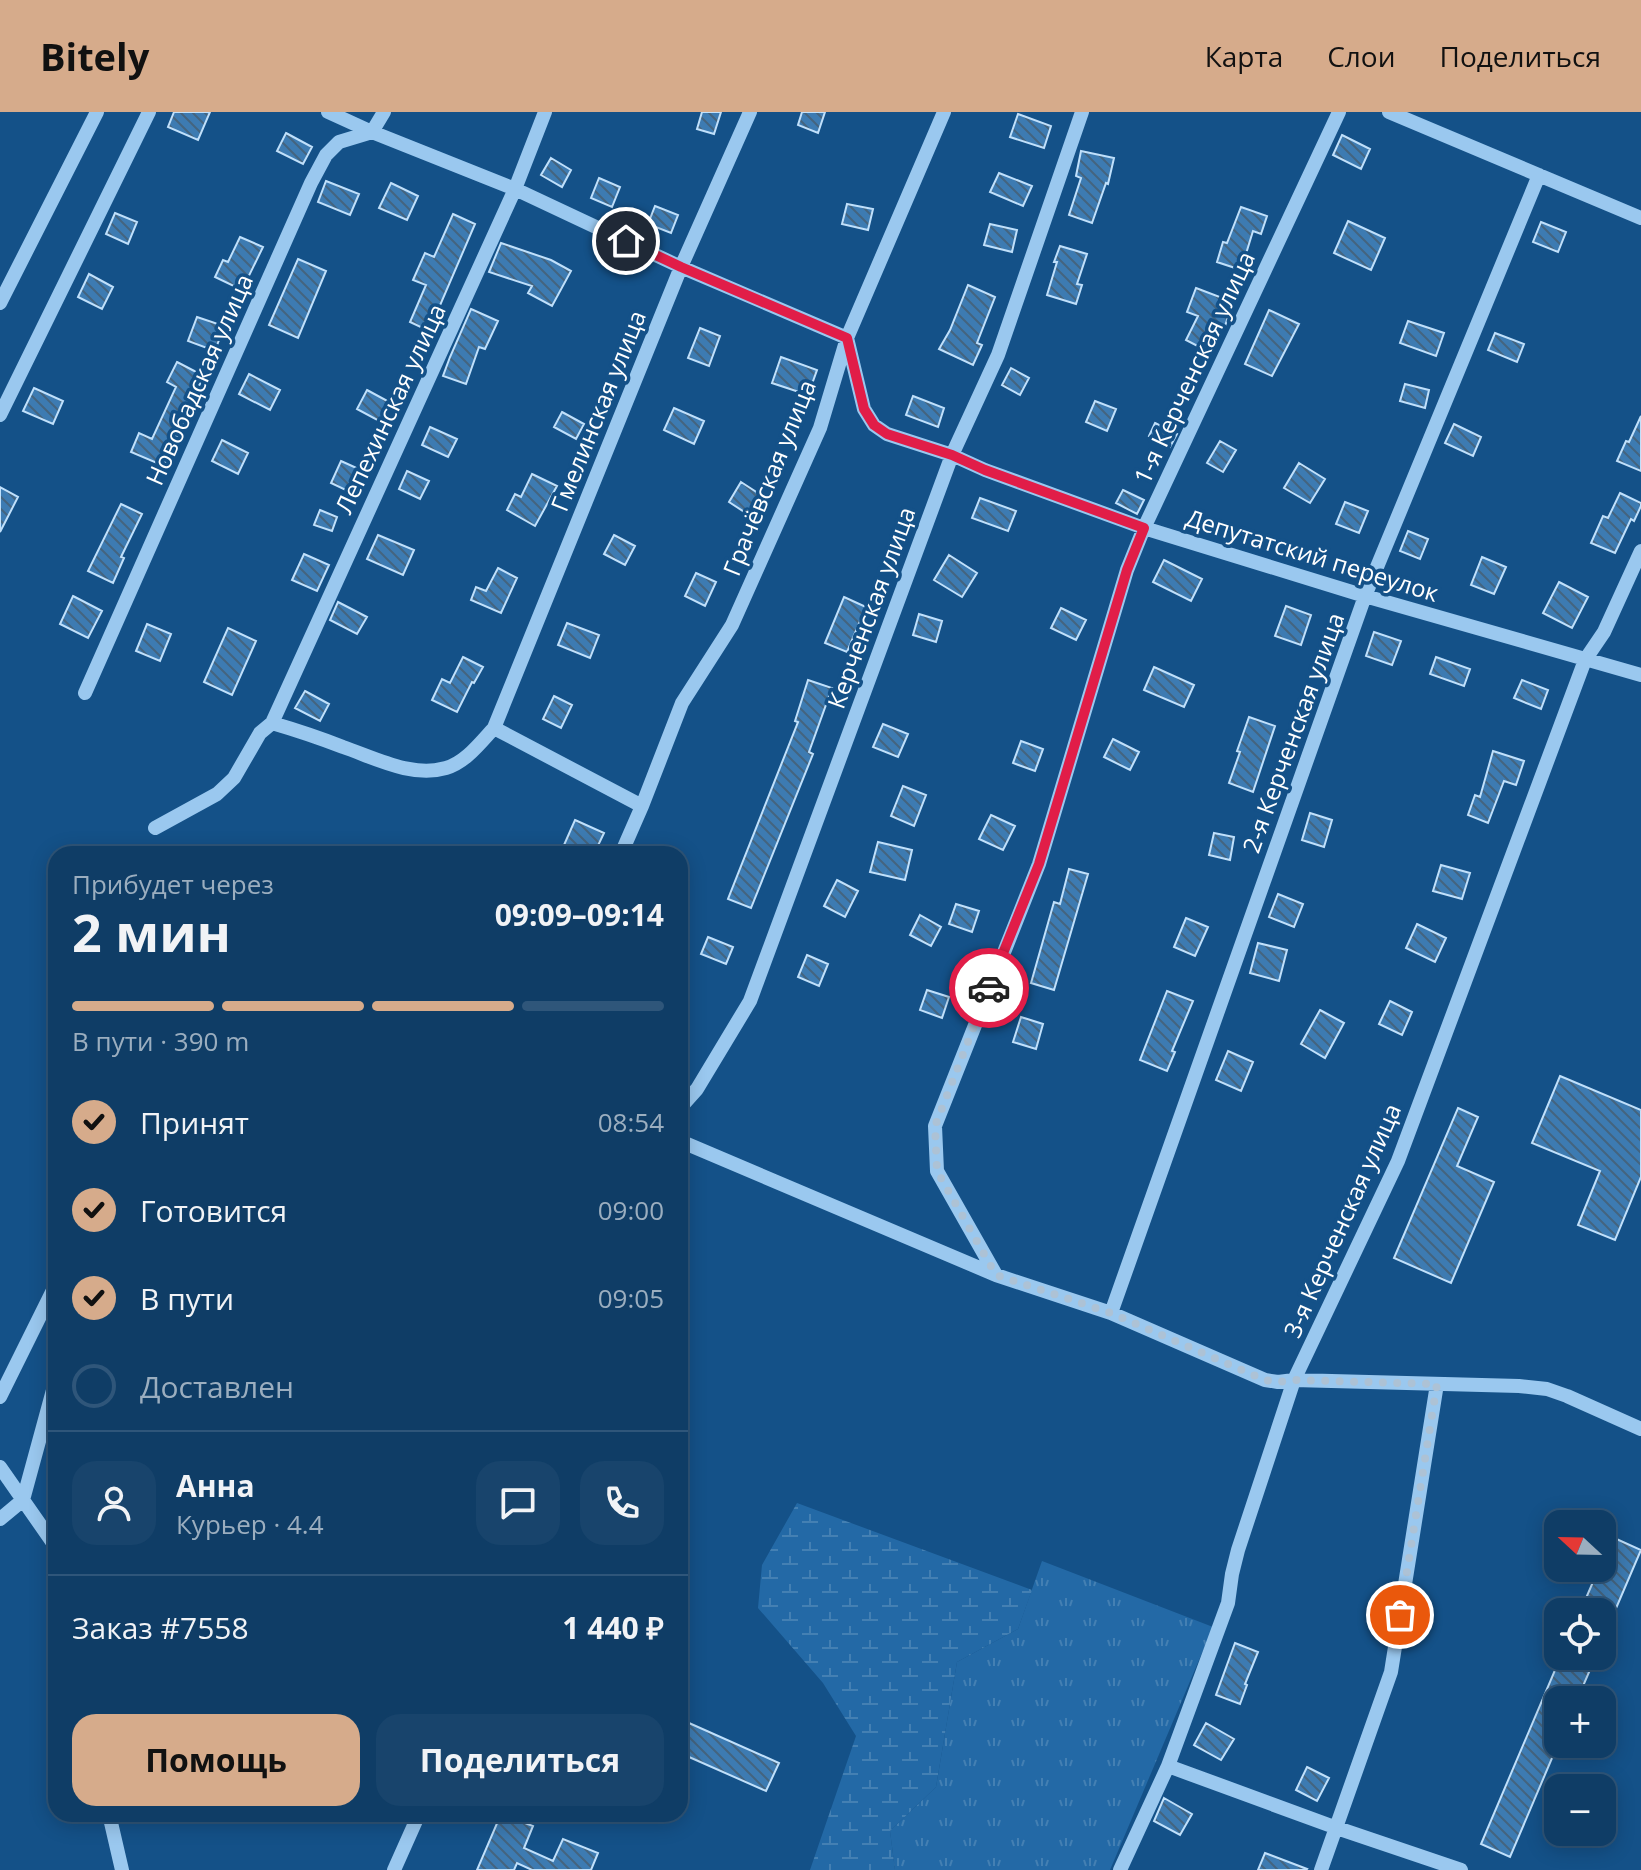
<!DOCTYPE html>
<html lang="ru">
<meta charset="utf-8">
<style>
:root{--surface:#0f3d66;--page:#18446c;--text:#f1f3f6;--muted:#9baebf;--line:#2f567a;--accent:#d6ab8b}
body{margin:0;font-family:"Open Sans",sans-serif;background:var(--page);color:var(--text);height:100vh;display:flex;flex-direction:column;font-size:30px;white-space:nowrap}
*{box-sizing:border-box;margin:0}
p{font-size:26px;color:var(--muted)}
.icon{flex:none;width:44px;height:44px;fill:none;stroke:currentColor;stroke-width:2;stroke-linecap:round;stroke-linejoin:round}
.map{position:relative;flex:1;overflow:hidden}
.side{position:absolute;left:48px;top:734px;width:640px;height:976px;display:flex;flex-direction:column;background:var(--surface);border-radius:24px;box-shadow:0 4px 20px #0003,0 0 0 2px var(--line)}
.side>*{flex:none}
.needle{width:52px;rotate:292deg}
.controls{position:absolute;left:1544px;top:1398px;display:grid;gap:16px}
.controls a{display:grid;place-items:center;width:72px;height:72px;border-radius:16px;background:var(--surface);box-shadow:0 4px 20px #0003,0 0 0 2px var(--line);font-size:40px}
.pin{position:absolute;display:grid;place-items:center;width:68px;height:68px;color:#fff;margin:-34px;border:4px solid #fff;border-radius:50%;box-shadow:0 2px 8px #0007}
.courier{position:absolute;display:grid;place-items:center;width:80px;height:80px;margin:-40px;border:6px solid #e11d48;border-radius:50%;background:#fff;color:#222;box-shadow:0 2px 10px #0007}
.overview em{font-style:normal;font-weight:700}
.overview div{display:flex;flex-direction:column-reverse}
.overview{display:flex;align-items:center;justify-content:space-between;height:136px;padding:0 24px}
h1{font-size:52px;font-weight:700;line-height:60px}
.bar{display:grid;grid-template-columns:repeat(4,1fr);gap:12px 8px;align-content:center;height:96px;padding:0 24px}
.bar i{height:10px;border-radius:6px;background:var(--line)}
.bar .current{background:var(--accent)}
.bar p{grid-column:span 4}
.line{display:flex;align-items:center;gap:20px;padding:0 24px;border-top:2px solid var(--line)}
.line div{flex:1}
.round{display:grid;place-items:center;flex:none;width:84px;height:84px;border-radius:24px;background:var(--page)}
ol{padding:0 24px;list-style:none}
li{display:flex;align-items:center;gap:24px;height:88px}
li p{margin-inline-start:auto}
li .icon{padding:8px;border-radius:50%;background:var(--accent);color:#111;stroke-width:4}
li:last-child{color:var(--muted)}
li i{width:44px;height:44px;border:4px solid var(--line);border-radius:50%}
.primary-button{display:flex;gap:16px;margin-top:auto;padding:16px 24px}
.primary-button a{flex:1;height:92px;border-radius:24px;background:var(--accent);color:#111;font-size:32px;font-weight:700;line-height:92px;text-align:center}
.primary-button a+a{background:var(--page);color:var(--text)}
header{display:flex;align-items:center;gap:48px;box-sizing:border-box;height:112px;padding:0 40px;background:var(--accent);color:#111}
header strong{font-size:38px}
nav{display:flex;gap:44px;margin-inline-start:auto;font-size:28px}
.map>svg:first-child{display:block}
.grass{fill:url(#grass-tufts)}
.wetland{fill:url(#wetland-marsh)}
.building{fill:url(#building-back-hatch);stroke:#c0e0fb;stroke-width:2}
.lines{fill:none;stroke-linecap:round;stroke-linejoin:round}
.minor{stroke:#9ac8ef;stroke-width:14}
.done{stroke:#adc2d5;stroke-width:8;stroke-dasharray:0 14.4}
.route{stroke:#e11d48;stroke-width:10}
.labels{text-anchor:middle;stroke-width:7;stroke-linejoin:round;paint-order:stroke}
.street-label{font-size:24px;fill:#fff;stroke:#145188}
</style>
<header>
<strong>Bitely</strong>
<nav><a>Карта</a><a>Слои</a><a>Поделиться</a></nav>
</header>
<div class="map">
<svg width="1641" height="1758" viewBox="0 0 1641 1758">
<defs>
<pattern id="grass-tufts" width="24" height="20" patternUnits="userSpaceOnUse" patternTransform="scale(2)"><rect width="24" height="20" fill="#2369a6"/><path d="M3 7l-1-3M5 7V3M7 7l1-3M15 17l-1-3M17 17v-4M19 17l1-3" fill="none" stroke="#4480b3"/></pattern>
<pattern id="wetland-marsh" width="20" height="14" patternUnits="userSpaceOnUse" patternTransform="scale(2)"><rect width="20" height="14" fill="#2369a6"/><path d="M1 5h8M5 5V1M11 12h8M15 12V8" fill="none" stroke="#4480b3"/></pattern>
<pattern id="building-back-hatch" width="6" height="6" patternUnits="userSpaceOnUse" patternTransform="scale(2)"><rect width="6" height="6" fill="#3d7bb2"/><path d="M-1 5l2 2M0 0l6 6M5-1l2 2" fill="none" stroke="#44647f"/></pattern>
</defs>
<rect width="100%" height="100%" fill="#145188"/>
<path class="grass" d="M1042,1449l171,66 -103,243h-215l-5,-39 46,-44 21,-125 61,-33z"/>
<path class="wetland" d="M797,1391l235,87 -14,39 -61,33 -21,125 -46,44 5,39h-85l46,-134 -33,-53 -65,-75 4,-43z"/>
<path class="building" d="M174,0h36l-12,28 -30,-13z
M702,0h19l-7,22 -17,-5z
M802,0h23l-7,21 -20,-8z
M1018,2l33,12 -7,22 -34,-11z
M286,21l26,14 -9,17 -26,-13z
M1342,23l28,14 -9,20 -28,-14z
M1081,39l33,7 -6,26 -2,-1 -14,40 -23,-8 12,-37 -5,-2z
M551,46l20,12 -9,17 -21,-12z
M999,61l33,13 -9,20 -33,-14z
M599,66l21,9 -8,20 -21,-9z
M326,69l33,13 -9,21 -32,-13z
M391,71l27,13 -11,24 -28,-12z
M847,92l26,5 -5,21 -26,-6z
M655,94l23,9 -7,18 -23,-9z
M1241,95l26,9 -6,18 -8,-3 -12,39 -24,-8 6,-20 4,1z
M115,101l22,9 -9,22 -22,-10z
M453,102l22,10 -46,107 -19,-9 16,-37 -13,-5 12,-27 9,4z
M1348,109l37,17 -14,32 -37,-17z
M1541,110l25,10 -8,20 -25,-10z
M990,112l27,6 -5,22 -28,-7z
M240,125l23,10 -21,43 -27,-13 8,-17 5,2z
M501,131l50,17 20,11 -19,35 -24,-13 4,-7 -43,-14z
M1060,134l27,8 -10,30 5,1 -6,19 -29,-9 10,-33h-3z
M298,147l28,12 -28,67 -29,-13z
M89,162l24,13 -11,22 -24,-12z
M968,173l27,12 -18,46 5,2 -9,20 -34,-16 11,-19z
M1196,176l37,14 -8,24 -4,-1 -14,26 -21,-11 12,-24 -11,-4z
M471,197l27,12 -13,28 -6,-2 -13,37 -23,-8 7,-19z
M1269,198l30,14 -27,52 -27,-12z
M197,205l27,9 -9,25 -27,-10z
M1408,209l36,12 -8,23 -36,-13z
M700,216l20,8 -11,30 -21,-8z
M1495,221l29,11 -7,18 -29,-12z
M781,245l36,13 -9,25 -36,-12z
M177,250l27,14 -20,40 3,2 -9,18 -2,-1 -12,31 -33,-14 8,-19 13,6 24,-52 -9,-5z
M1011,256l18,10 -9,17 -18,-10z
M249,262l31,16 -10,20 -31,-16z
M1405,272l24,6 -4,18 -25,-7z
M34,276l29,13 -10,23 -30,-13z
M367,278l24,13 -10,19 -24,-13z
M913,284l31,12 -6,19 -32,-12z
M1095,289l21,8 -9,22 -21,-9z
M674,296l30,13 -10,23 -30,-14z
M562,300l22,12 -8,15 -22,-12z
M1641,304v55l-24,-10 9,-20 3,1z
M1155,311l22,11 -7,13 -21,-11z
M1454,312l27,13 -8,19 -28,-13z
M430,315l27,12 -9,18 -26,-12z
M222,328l26,13 -10,21 -26,-13z
M1220,329l16,9 -13,22 -16,-9z
M341,349l20,9 -11,22 -19,-9z
M1299,351l26,16 -15,24 -26,-15z
M407,359l22,10 -9,18 -21,-10z
M532,362l25,12 -22,40 -28,-16 8,-16 6,3z
M741,370l20,13 -12,20 -20,-13z
M0,375l18,10 -18,35z
M1123,378l21,10 -7,14 -21,-11z
M1620,381l21,10v3l-7,15 -3,-2 -16,34 -24,-10 12,-27 5,2z
M980,386l36,13 -8,20 -36,-13z
M1345,390l23,9 -9,22 -23,-9z
M121,392l21,10 -21,43 3,1 -11,25 -25,-12z
M320,398l17,7 -5,14 -18,-6z
M1408,419l20,8 -8,20 -20,-8z
M378,423l36,15 -11,25 -36,-16z
M614,423l21,11 -10,19 -21,-11z
M304,442l25,11 -12,26 -25,-11z
M949,443l28,18 -15,24 -28,-17z
M1482,445l24,10 -12,27 -23,-9z
M1164,448l38,19 -11,22 -38,-19z
M498,456l19,10 -16,35 -30,-13 5,-13 10,4z
M696,461l20,9 -11,24 -20,-10z
M1559,470l29,15 -16,31 -29,-15z
M73,484l29,15 -14,27 -28,-14z
M844,485l22,10 -19,45 -22,-9z
M338,490l29,15 -10,17 -27,-14z
M1286,494l25,9 -10,30 -26,-9z
M1061,496l25,12 -10,20 -25,-12z
M919,502l23,7 -6,21 -23,-7z
M567,511l32,12 -9,23 -32,-13z
M147,512l24,10 -11,27 -24,-10z
M228,516l28,13 -24,54 -28,-13z
M1374,520l27,9 -9,24 -26,-9z
M463,545l20,10 -9,16 -2,-1 -15,30 -25,-12 10,-21 8,4z
M1436,545l34,12 -6,17 -34,-12z
M1154,555l40,18 -10,22 -40,-17z
M808,568l24,8 -23,64 4,2 -62,154 -23,-9 70,-177 -3,-1z
M1522,568l26,10 -7,19 -27,-11z
M305,579l24,13 -9,17 -25,-13z
M554,584l18,9 -11,23 -18,-9z
M1249,605l26,9 -22,66 -24,-9 11,-31 -3,-1z
M883,612l25,10 -10,23 -25,-10z
M1113,627l26,13 -9,18 -26,-13z
M1021,629l22,8 -8,22 -22,-8z
M1493,639l31,10 -8,24 -12,-4 -16,42 -20,-8 7,-20 5,2z
M903,674l23,9 -12,31 -23,-10z
M1310,701l22,7 -8,27 -22,-7z
M991,703l24,11 -12,24 -24,-11z
M575,708l29,13 -10,21h-10l-20,-9z
M1214,721l20,4 -4,23 -21,-5z
M878,730l34,8 -7,30 -35,-8z
M1441,753l29,8 -8,26 -29,-8z
M1069,757l19,5 -34,116 -23,-7 23,-81 6,2z
M837,768l21,11 -13,26 -21,-11z
M1278,782l25,10 -9,23 -25,-10z
M956,792l23,7 -7,21 -23,-8z
M920,803l21,12 -10,19 -21,-11z
M1186,806l22,9 -13,29 -21,-9z
M1417,812l29,14 -11,24 -29,-14z
M708,825l25,10 -7,17 -25,-10z
M1258,831l29,7 -8,31 -29,-8z
M807,843l21,9 -9,22 -21,-9z
M927,878l22,7 -7,21 -22,-8z
M1167,879l26,10 -21,50 3,1 -8,19 -27,-11z
M1390,889l22,11 -10,23 -23,-11z
M1320,898l24,13 -19,35 -24,-14z
M1021,905l22,7 -7,25 -23,-7z
M1228,939l25,11 -12,29 -25,-11z
M1560,964l81,34v67l-26,63 -37,-15 22,-54 -68,-28z
M1458,996l20,9 -21,49 37,16 -43,101 -57,-25z
M1612,1425l29,13 -39,91v-29h-22l19,-44h3v-8z
M1235,1531l23,9 -13,32 2,1 -7,19 -24,-9z
M1561,1544h35l-19,44h-19v44l-48,113 -29,-13z
M680,1607l99,44 -13,28 -86,-38z
M1206,1611l28,16 -13,21 -27,-15z
M1307,1655l22,11 -12,23 -21,-11z
M1164,1686l28,16 -12,21 -26,-14z
M501,1702l32,12 -9,22 29,13 10,-22 35,14 -7,17h-59l-15,-7 -3,7h-37z
M1265,1741l42,16 -1,1h-48z"/>
<g class="lines">
<path class="minor" d="M328,0l44,20 143,57 166,78 166,71 17,71 10,16 13,9 65,21 33,15 159,58 221,68 276,79
M1389,0l252,106
M0,191l97,-191
M0,303l149,-303
M85,581l226,-510 15,-28 13,-13 33,-10 12,-20
M272,611l243,-534 30,-77
M494,616l187,-461 69,-155
M155,716l62,-34 17,-16 26,-45 12,-10c24,7 48,15 71,24 32,11 69,31 103,21 20,-6 34,-25 48,-40l148,78
M621,742l21,-48 40,-103 50,-78 88,-197 27,-90 97,-226
M680,996l17,-19 53,-88 202,-546 46,-100 84,-243
M680,1029l316,134 115,38 154,67 13,2 16,-2 225,6 28,3 20,7 74,33
M996,1163l-59,-104 -2,-45 104,-262 88,-294 17,-42 195,-416
M1111,1201l254,-717 174,-421
M0,1285l56,-113
M0,1355l53,76 3,14
M0,1407l23,-19 33,-121
M1168,1654l169,62 124,42
M109,1702l13,56
M394,1758l25,-56
M1120,1758l48,-104 60,-163 4,-29 6,-24 56,-170 104,-219 187,-501 19,-28 37,-81
M1321,1758l70,-198 46,-288"/>
</g>
<g class="lines">
<path class="done" d="M989,876l-54,138 2,45 59,104 115,38 154,67 13,2 16,-2 143,4 -37,231"/>
<path class="route" d="M626,129l55,26 166,71 17,71 10,16 13,9 65,21 33,15 159,58 -17,42 -88,294 -50,124"/>
</g>
<g class="labels">
<g class="street-label">
<text transform="translate(1195 256) rotate(-65)" y="8">1-я Керченская улица</text>
<text transform="translate(200 268) rotate(-66)" y="8">Новобадская улица</text>
<text transform="translate(391 297) rotate(-65)" y="8">Лепехинская улица</text>
<text transform="translate(599 299) rotate(-68)" y="8">Гмелинская улица</text>
<text transform="translate(770 366) rotate(-68)" y="8">Грачёвская улица</text>
<text transform="translate(1312 444) rotate(17)" y="8">Депутатский переулок</text>
<text transform="translate(872 496) rotate(-70)" y="8">Керченская улица</text>
<text transform="translate(1294 621) rotate(-70)" y="8">2-я Керченская улица</text>
<text transform="translate(1343 1109) rotate(-66)" y="8">3-я Керченская улица</text>
</g>
</g>
</svg>
<div class="controls">
<a><svg class="needle" viewBox="-14 -14 28 28"><path d="M0-13l5 13h-10z" fill="#e53935"/><path d="M0 13l5-13h-10z" fill="#9baebf"/></svg></a>
<a><svg class="icon" aria-label="locate" viewBox="0 0 24 24"><circle cx="12" cy="12" r="6"/><path d="M12 2v4M12 18v4M2 12h4M18 12h4"/></svg></a>
<a>+</a>
<a>−</a>
</div>
<div class="pin" style="left:1400px;top:1503px;background:#ea580c"><svg class="icon" aria-label="bag" viewBox="0 0 24 24"><path d="M5 8h14l-1 12H6zM9 8a3 3 0 0 1 6 0"/></svg></div>
<div class="pin" style="left:626px;top:129px;background:#1f2937"><svg class="icon" aria-label="home" viewBox="0 0 24 24"><path d="M3 11l9-7 9 7M6 9v11h12V9"/></svg></div>
<div class="courier" style="left:989px;top:876px"><svg class="icon" aria-label="car" viewBox="0 0 24 24"><path d="M5 17H2v-5l4-1 3-4h7l3 4 3 1v5h-3M9 17h6M6 11h13"/><circle cx="7" cy="17" r="2"/><circle cx="17" cy="17" r="2"/></svg></div>
<section class="side">
<div class="overview"><div><h1>2 мин</h1><p>Прибудет через</p></div><em>09:09–09:14</em></div>
<div class="bar"><i class="current"></i><i class="current"></i><i class="current"></i><i></i><p>В пути · 390 m</p></div>
<ol>
<li><svg class="icon" aria-label="check" viewBox="0 0 24 24"><path d="M5 12l5 5 9-10"/></svg>Принят<p>08:54</p></li>
<li><svg class="icon" aria-label="check" viewBox="0 0 24 24"><path d="M5 12l5 5 9-10"/></svg>Готовится<p>09:00</p></li>
<li><svg class="icon" aria-label="check" viewBox="0 0 24 24"><path d="M5 12l5 5 9-10"/></svg>В пути<p>09:05</p></li>
<li><i></i>Доставлен</li>
</ol>
<div class="line" style="height:144px"><a class="round"><svg class="icon" aria-label="person" viewBox="0 0 24 24"><circle cx="12" cy="8" r="4"/><path d="M4 21q1-7 8-7t8 7"/></svg></a><div><b>Анна</b><p>Курьер · 4.4</p></div><a class="round"><svg class="icon" aria-label="chat" viewBox="0 0 24 24"><path d="M4 5h16v11H9l-5 4z"/></svg></a><a class="round"><svg class="icon" aria-label="phone" viewBox="0 0 24 24"><path d="M5 4h4l2 5-3 2q2 4 5 5l2-3 5 2v4C11 20 4 13 5 4z"/></svg></a></div>
<div class="line" style="height:104px"><div>Заказ #7558</div><b>1 440 ₽</b></div>
<div class="primary-button"><a>Помощь</a><a>Поделиться</a></div>
</section>
</div>
